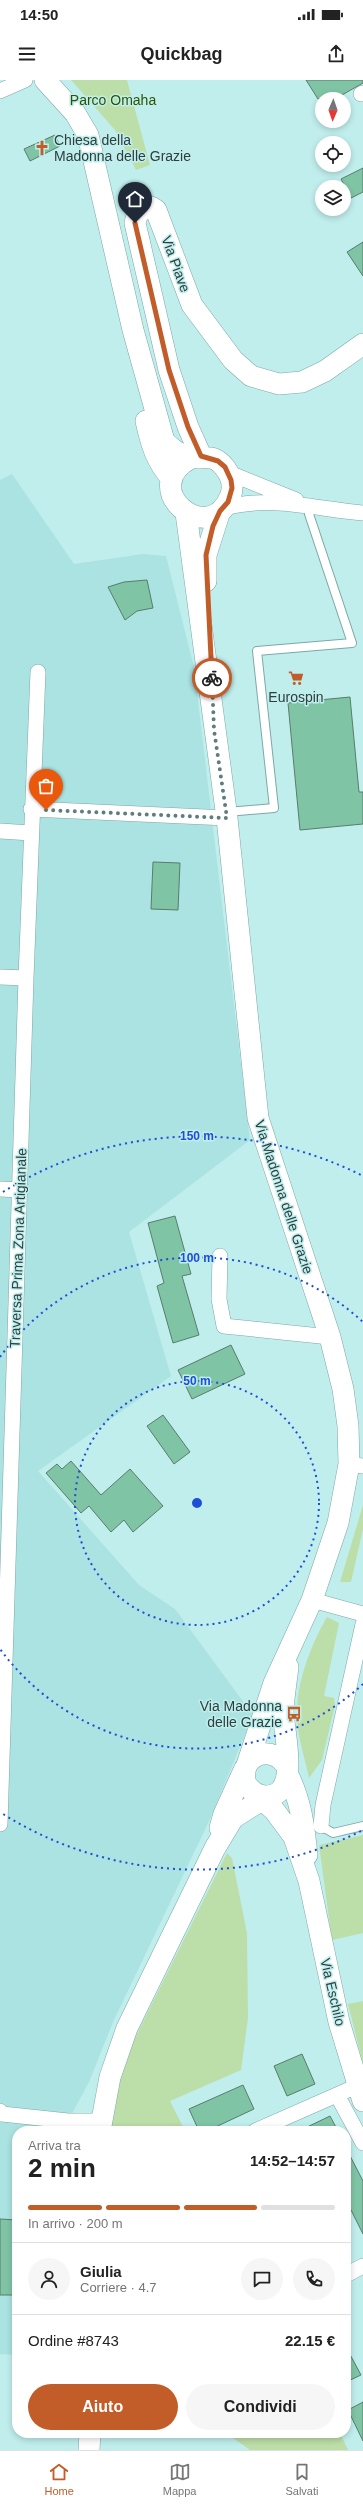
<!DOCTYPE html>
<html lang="it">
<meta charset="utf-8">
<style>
:root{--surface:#fff;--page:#f6f6f6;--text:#222;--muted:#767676;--line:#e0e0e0;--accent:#c25d2a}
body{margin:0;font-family:Arial,sans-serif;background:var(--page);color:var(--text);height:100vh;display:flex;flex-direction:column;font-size:15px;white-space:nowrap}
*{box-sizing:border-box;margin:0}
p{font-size:13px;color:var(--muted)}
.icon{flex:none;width:22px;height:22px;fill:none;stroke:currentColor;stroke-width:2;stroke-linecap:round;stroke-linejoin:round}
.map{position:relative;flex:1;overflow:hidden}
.sheet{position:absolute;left:12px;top:2046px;width:339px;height:312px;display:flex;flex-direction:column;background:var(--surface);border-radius:16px;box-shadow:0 2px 6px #0003}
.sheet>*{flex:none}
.needle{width:26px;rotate:182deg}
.controls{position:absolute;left:315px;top:12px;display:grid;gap:8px}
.controls a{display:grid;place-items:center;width:36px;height:36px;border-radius:50%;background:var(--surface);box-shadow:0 2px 6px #0003;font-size:20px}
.pin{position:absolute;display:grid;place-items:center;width:34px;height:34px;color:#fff;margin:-41px -17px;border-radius:50% 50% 50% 0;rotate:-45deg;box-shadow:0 0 4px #0007}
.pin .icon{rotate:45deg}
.courier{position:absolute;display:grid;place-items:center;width:40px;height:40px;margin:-20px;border:3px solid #c25d2a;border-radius:50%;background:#fff;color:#222;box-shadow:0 1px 5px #0007}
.summary em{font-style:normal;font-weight:700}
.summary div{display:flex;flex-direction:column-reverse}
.summary{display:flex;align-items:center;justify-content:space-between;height:68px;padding:0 16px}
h1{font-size:26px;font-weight:700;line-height:30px}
.bar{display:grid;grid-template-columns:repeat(4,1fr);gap:6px 4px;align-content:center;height:48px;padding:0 16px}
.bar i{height:5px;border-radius:3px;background:var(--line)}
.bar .active{background:var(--accent)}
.bar p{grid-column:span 4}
.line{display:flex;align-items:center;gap:10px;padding:0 16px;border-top:1px solid var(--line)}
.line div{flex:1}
.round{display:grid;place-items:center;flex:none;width:42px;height:42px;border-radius:21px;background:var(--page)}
.button{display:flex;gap:8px;margin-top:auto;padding:8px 16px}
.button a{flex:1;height:46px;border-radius:24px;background:var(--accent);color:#fff;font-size:16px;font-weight:700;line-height:46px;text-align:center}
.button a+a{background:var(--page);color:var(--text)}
.status{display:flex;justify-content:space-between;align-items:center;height:28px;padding:0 20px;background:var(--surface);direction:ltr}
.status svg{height:11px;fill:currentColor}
header{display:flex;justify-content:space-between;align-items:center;height:52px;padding:0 16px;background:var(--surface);font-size:18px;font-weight:700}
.dock{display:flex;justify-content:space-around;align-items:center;height:56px;border-top:1px solid var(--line);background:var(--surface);font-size:11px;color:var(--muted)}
.dock a{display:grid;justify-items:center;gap:2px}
.dock .active{color:var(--accent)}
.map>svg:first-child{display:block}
.built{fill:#aae3e1}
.green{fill:#bcdea8}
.building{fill:#7fc5a5;stroke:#597c6b}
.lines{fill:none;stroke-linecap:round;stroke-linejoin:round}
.lane-casing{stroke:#7ca8a6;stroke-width:10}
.street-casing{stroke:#7ca8a6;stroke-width:16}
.secondary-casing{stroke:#7ca8a6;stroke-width:22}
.lane{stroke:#fff;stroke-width:8}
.street{stroke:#fff;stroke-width:15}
.secondary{stroke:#fff;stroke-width:21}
.done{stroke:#607c7b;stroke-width:4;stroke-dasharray:0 7.2}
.route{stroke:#c25d2a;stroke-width:5}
.ring{fill:none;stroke:#1d4ed8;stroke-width:2;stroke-dasharray:2 4}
.labels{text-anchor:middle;stroke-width:3;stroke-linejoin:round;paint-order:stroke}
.park-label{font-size:14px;fill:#2b5401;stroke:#c0eeed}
.poi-label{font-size:14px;fill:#2c3e3e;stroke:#c0eeed;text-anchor:start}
.street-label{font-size:14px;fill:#2c3e3e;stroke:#c0eeed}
.centre{fill:#1d4ed8;stroke:#c0eeed;stroke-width:2}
.ring-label{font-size:12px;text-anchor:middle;font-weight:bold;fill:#1d4ed8;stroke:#c0eeed;stroke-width:3;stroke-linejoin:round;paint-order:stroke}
</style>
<div class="status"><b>14:50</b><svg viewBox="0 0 49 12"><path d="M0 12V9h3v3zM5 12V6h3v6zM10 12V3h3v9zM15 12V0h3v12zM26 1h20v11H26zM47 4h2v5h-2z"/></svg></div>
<header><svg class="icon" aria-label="menu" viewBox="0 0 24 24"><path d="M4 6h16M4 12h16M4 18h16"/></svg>Quickbag<svg class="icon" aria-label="share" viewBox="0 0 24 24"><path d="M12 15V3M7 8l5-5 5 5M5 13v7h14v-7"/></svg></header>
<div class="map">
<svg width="363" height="2370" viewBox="0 0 363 2370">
<rect width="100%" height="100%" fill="#c0eeed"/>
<path class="built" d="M12,394l62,90 69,-10 23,2 28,111 56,473 -121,92 42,144 -133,95 101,114 36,24 78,106 -42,102 -98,205 -24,60 -21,39 -1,10h-50v224l-17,-1v-1874z"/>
<path class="green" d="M71,0h56l23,85 -14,5 -21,-40z
M363,1425v24l-12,53h-11z
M327,1537l12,6 -15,73 10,2 1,7 -13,55 -13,18c-4,-19 -11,-40 -12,-60 -1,-35 13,-71 30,-101z
M363,1755v98l-31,7 -13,-95z
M227,1773l5,5 15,75 1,85 -7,52 -71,31 15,30h-75l1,-13 14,-60z
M363,1921v62l-15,-59z
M97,2353h25l-5,4z
M226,2353h114l8,17h-98z"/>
<path class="building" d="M306,0h57v3l-28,16h-17z
M55,55l5,11 -30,15 -6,-12z
M363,88v24l-12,6 -10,-19z
M363,162v34l-16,-24z
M147,500l6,28 -16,3 -12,9 -17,-33 16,-5z
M350,617l9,95h4v32l-63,6 -12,-127z
M153,782l27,1 -2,47 -27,-1z
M175,1136l16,58 -9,2 17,59 -26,8 -16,-57 7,-3 -16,-60z
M231,1265l14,29 -53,25 -14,-29z
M163,1335l27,37 -16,12 -27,-38z
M71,1381l30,34 29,-26 33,37 -30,26 -9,-12 -13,12 -22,-26 -8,7 -35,-40 11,-9 5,5z
M302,1974l13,30 -28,12 -13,-30z
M243,2005l11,24 -47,22h-8l-10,-22z
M330,2036l8,15h-39z
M346,2068l17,33v53l-17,-34z
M0,2139l17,1v75h-17z
M346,2267l15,28 -15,7z
M363,2322v39l-15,-31z"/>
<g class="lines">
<g class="lane-casing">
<path id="lane" d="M227,732l47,-4 -17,-157 95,-8 -43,-129 1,-8
M321,1746l12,7 30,-7"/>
</g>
<g class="street-casing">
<path id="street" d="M0,11l25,-11
M361,14l2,-1
M229,393l67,27
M224,428c46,-13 92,1 139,5
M31,729l196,9
M0,751l31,2
M0,897l26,1
M0,1109l20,1
M220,1176l-1,43 5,27 106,11
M349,1384l14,2
M312,1520l51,14
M0,1744l26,-846 12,-306
M321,1746l2,-21 40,-181
M337,2015l26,48
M0,2031l2,3 66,7h33
M255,2051l102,-45
M346,2195l17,-9"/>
</g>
<g class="secondary-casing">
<path id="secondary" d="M45,0l30,33 13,22 45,195 31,111c8,8 15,14 26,16 13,4 22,-6 35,11 7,9 9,20 5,29 -21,52 -95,-9 -39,-39
M146,341c5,23 10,40 26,58
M201,376l-13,-29 -19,-57 -34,-147 4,-14 12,-2 5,3 36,95 41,55 18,16 28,8 23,-2 23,-11 38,-27
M186,433l41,305 31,300 72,219 13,52 5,37 1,38 -11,59 -26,77 -38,83 -26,79
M206,501v-26l14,-44
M287,1687c-14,-25 -50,-12 -41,17 5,7 11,12 20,12 36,0 17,-65 17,-86 1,-14 3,-28 5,-43
M288,1695c13,26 16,51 19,80
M252,1711l22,19 20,27 15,44 30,141 24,79
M220,1748l4,-14 21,-46
M100,2051l10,-54 17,-49 88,-180 18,-30 35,-22
M89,2370l1,-17"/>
</g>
<use href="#lane" class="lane"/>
<use href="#street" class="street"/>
<use href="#secondary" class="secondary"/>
</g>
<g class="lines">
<path class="done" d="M46,730l181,8 -13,-88 -2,-52"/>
<path class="route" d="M135,143l34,147 19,57 13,29 17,5 7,6 6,13 1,8 -4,14 -8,9 -7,15 -7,29 6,123"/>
</g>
<g class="ring">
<circle cx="197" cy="1423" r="122"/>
<path d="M363 1604A245 245 0 0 1 0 1569M0 1277A245 245 0 0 1 363 1242"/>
<path d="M361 1751A367 367 0 0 1 3 1734M3 1112A367 367 0 0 1 361 1095"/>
</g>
<defs>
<g id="church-bare" transform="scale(1.2)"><path d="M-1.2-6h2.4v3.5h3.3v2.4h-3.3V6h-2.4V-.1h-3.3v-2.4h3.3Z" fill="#c25d2a" stroke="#c0eeed" stroke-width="2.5" paint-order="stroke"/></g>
<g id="supermarket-bare" transform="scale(1.2)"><path d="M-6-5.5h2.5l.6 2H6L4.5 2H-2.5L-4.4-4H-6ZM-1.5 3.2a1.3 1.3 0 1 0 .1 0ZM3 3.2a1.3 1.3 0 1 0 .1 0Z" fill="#c25d2a" stroke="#c0eeed" stroke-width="2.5" paint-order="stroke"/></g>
<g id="bus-bare" transform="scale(1.2)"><path d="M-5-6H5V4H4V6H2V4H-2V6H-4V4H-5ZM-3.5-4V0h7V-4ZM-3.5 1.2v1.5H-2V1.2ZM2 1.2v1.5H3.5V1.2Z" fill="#c25d2a" stroke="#c0eeed" stroke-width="2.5" paint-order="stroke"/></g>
</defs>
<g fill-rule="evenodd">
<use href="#church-bare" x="42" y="68"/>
<use href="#supermarket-bare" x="296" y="598"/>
<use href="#bus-bare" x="294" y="1634"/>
</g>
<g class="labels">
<g class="park-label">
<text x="113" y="25">Parco Omaha</text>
</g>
<g class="poi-label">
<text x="54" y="65">Chiesa della<tspan x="54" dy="16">Madonna delle Grazie</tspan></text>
<text x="296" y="622" text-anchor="middle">Eurospin</text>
<text x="282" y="1631" text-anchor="end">Via Madonna<tspan x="282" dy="16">delle Grazie</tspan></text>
</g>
<g class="street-label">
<text transform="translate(176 184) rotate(70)" y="5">Via Piave</text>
<text transform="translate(284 1117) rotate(72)" y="5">Via Madonna delle Grazie</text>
<text transform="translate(18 1168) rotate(-88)" y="5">Traversa Prima Zona Artigianale</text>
<text transform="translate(333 1912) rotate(77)" y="5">Via Eschilo</text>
</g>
</g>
<circle cx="197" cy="1423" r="6" class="centre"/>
<g class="ring-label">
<text x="197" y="1060">150 m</text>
<text x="197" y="1182">100 m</text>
<text x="197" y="1305">50 m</text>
</g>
</svg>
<div class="controls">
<a><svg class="needle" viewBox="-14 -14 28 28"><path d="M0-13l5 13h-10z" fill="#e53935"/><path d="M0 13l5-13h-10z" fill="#767676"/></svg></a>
<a><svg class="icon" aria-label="locate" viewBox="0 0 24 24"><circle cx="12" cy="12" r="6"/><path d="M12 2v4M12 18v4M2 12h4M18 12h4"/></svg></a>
<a><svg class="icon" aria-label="layers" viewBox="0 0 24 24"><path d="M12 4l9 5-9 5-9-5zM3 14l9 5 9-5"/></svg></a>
</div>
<div class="pin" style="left:46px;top:730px;background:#ea580c"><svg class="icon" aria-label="bag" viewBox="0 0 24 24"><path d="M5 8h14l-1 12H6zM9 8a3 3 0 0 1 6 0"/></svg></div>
<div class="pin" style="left:135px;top:143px;background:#1f2937"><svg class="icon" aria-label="home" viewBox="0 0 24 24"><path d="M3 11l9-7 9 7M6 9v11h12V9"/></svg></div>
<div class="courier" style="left:212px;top:598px"><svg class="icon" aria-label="bike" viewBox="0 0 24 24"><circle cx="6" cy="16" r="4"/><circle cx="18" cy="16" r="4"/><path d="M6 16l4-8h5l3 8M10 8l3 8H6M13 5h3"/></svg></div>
<section class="sheet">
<div class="summary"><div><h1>2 min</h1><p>Arriva tra</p></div><em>14:52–14:57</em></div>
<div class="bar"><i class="active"></i><i class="active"></i><i class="active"></i><i></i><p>In arrivo · 200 m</p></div>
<div class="line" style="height:72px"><a class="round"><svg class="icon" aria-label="person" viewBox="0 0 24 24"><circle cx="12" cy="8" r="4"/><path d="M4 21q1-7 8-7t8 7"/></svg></a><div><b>Giulia</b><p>Corriere · 4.7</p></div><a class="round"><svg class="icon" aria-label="chat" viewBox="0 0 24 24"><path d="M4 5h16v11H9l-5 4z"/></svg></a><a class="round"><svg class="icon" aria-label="phone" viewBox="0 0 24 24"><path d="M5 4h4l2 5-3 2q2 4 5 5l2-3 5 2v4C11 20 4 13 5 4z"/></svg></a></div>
<div class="line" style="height:52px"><div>Ordine #8743</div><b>22.15 €</b></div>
<div class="button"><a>Aiuto</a><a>Condividi</a></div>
</section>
</div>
<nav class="dock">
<a class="active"><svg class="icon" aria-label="home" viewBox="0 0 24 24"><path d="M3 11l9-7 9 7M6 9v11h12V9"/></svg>Home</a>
<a><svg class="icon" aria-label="map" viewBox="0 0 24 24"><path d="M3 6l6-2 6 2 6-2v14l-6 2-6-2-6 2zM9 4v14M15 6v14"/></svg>Mappa</a>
<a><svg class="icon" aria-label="saved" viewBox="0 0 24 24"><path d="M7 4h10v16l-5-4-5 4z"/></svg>Salvati</a>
</nav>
